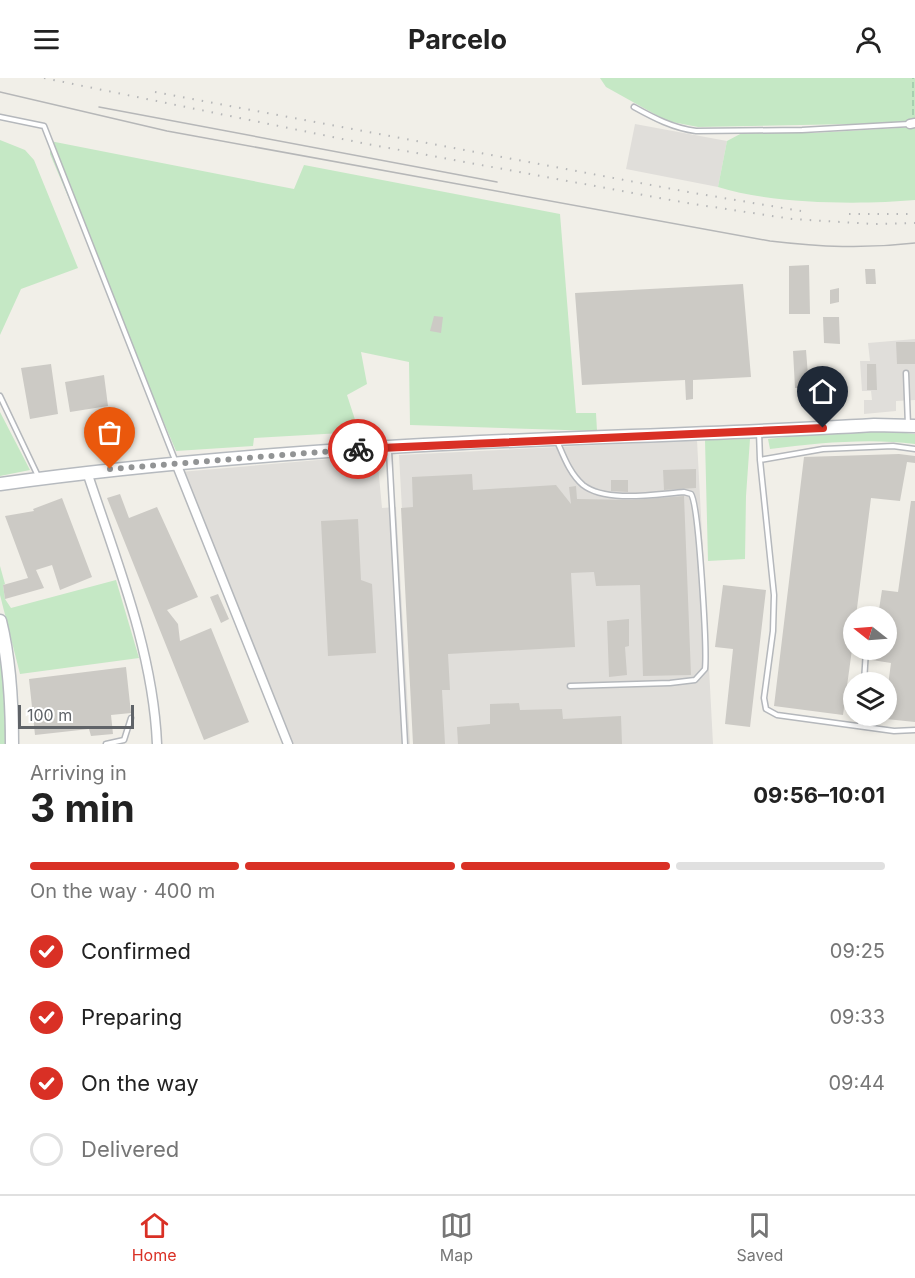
<!DOCTYPE html>
<meta charset="utf-8">
<style>
:root{--surface:#fff;--page:#f6f6f6;--text:#222;--muted:#767676;--line:#e0e0e0;--accent:#d93025}
body{margin:0;font-family:Inter,sans-serif;background:var(--page);color:var(--text);height:100vh;display:flex;flex-direction:column;font-size:22px;white-space:nowrap}
*{box-sizing:border-box;margin:0}
p{font-size:20px;color:var(--muted)}
.icon{flex:none;width:33px;height:33px;fill:none;stroke:currentColor;stroke-width:2;stroke-linecap:round;stroke-linejoin:round}
.map{position:relative;height:666px;overflow:hidden}
.panel{display:flex;flex-direction:column;background:var(--surface);flex:1}
.panel>*{flex:none}
.needle{width:39px;rotate:287deg}
.buttons{position:absolute;left:843px;top:528px;display:grid;gap:12px}
.buttons a{display:grid;place-items:center;width:54px;height:54px;border-radius:50%;background:var(--surface);box-shadow:0 3px 9px #0003;font-size:30px}
.scale{position:absolute;left:18px;bottom:15px;width:116px;box-sizing:border-box;padding-left:6px;border:3px solid #5f6368;border-top:0;font-size:16px;line-height:21px;white-space:nowrap;color:#5f6368;-webkit-text-stroke:4px #fff;paint-order:stroke}
.pin{position:absolute;display:grid;place-items:center;width:51px;height:51px;color:#fff;margin:-62px -26px;border-radius:50% 50% 50% 0;rotate:-45deg;box-shadow:0 0 6px #0007}
.pin .icon{rotate:45deg}
.courier{position:absolute;display:grid;place-items:center;width:60px;height:60px;margin:-30px;border:4px solid #d93025;border-radius:50%;background:#fff;color:#222;box-shadow:0 2px 8px #0007}
.overview em{font-style:normal;font-weight:700}
.overview div{display:flex;flex-direction:column-reverse}
.overview{display:flex;align-items:center;justify-content:space-between;height:102px;padding:0 30px}
h1{font-size:39px;font-weight:700;line-height:45px}
.bar{display:grid;grid-template-columns:repeat(4,1fr);gap:9px 6px;align-content:center;height:72px;padding:0 30px}
.bar i{height:8px;border-radius:4px;background:var(--line)}
.bar .selected{background:var(--accent)}
.bar p{grid-column:span 4}
ol{padding:0 30px;list-style:none}
li{display:flex;align-items:center;gap:18px;height:66px}
li p{margin-inline-start:auto}
li .icon{padding:6px;border-radius:50%;background:var(--accent);color:#fff;stroke-width:4}
li:last-child{color:var(--muted)}
li i{width:33px;height:33px;border:3px solid var(--line);border-radius:50%}
header{display:flex;justify-content:space-between;align-items:center;height:78px;padding:0 30px;background:var(--surface);font-size:27px;font-weight:700}
.dock{display:flex;justify-content:space-around;align-items:center;height:84px;border-top:2px solid var(--line);background:var(--surface);font-size:16px;color:var(--muted)}
.dock a{display:grid;justify-items:center;gap:3px}
.dock .selected{color:var(--accent)}
.map>svg:first-child{display:block}
.industrial{fill:#e0deda}
.green{fill:#c5e8c5}
.building{fill:#cccac5}
.lines{fill:none;stroke-linecap:round;stroke-linejoin:round}
.lane-casing{stroke:#b5b8bc;stroke-width:7}
.street-casing{stroke:#b5b8bc;stroke-width:11}
.secondary-casing{stroke:#b6babf;stroke-width:15}
.path{stroke:#9cc7a9;stroke-width:1.5;stroke-dasharray:6 3;stroke-linecap:butt}
.lane{stroke:#fff;stroke-width:4}
.street{stroke:#fff;stroke-width:8}
.secondary{stroke:#fff;stroke-width:12}
.tram{stroke:#b6b7b8;stroke-width:1.5}
.rail{stroke:#b6b7b8;stroke-width:2;stroke-dasharray:1.5 8;stroke-linecap:butt}
.done{stroke:#929495;stroke-width:6;stroke-dasharray:0 10.8}
.route{stroke:#d93025;stroke-width:8}
</style>
<header><svg class="icon" aria-label="menu" viewBox="0 0 24 24"><path d="M4 6h16M4 12h16M4 18h16"/></svg>Parcelo<svg class="icon" aria-label="person" viewBox="0 0 24 24"><circle cx="12" cy="8" r="4"/><path d="M4 21q1-7 8-7t8 7"/></svg></header>
<div class="map">
<svg width="915" height="666" viewBox="0 0 915 666">
<rect width="100%" height="100%" fill="#f1efe8"/>
<path class="industrial" d="M635,46l92,17 -9,46 -92,-18z
M915,261v61l-19,1v10l-32,3v-14h8l-1,-9h-9l-2,-30h10l-2,-18z
M697,362l16,304h-298l-16,-289z
M377,377l5,53 14,-1 14,237h-119l-111,-272z"/>
<path class="green" d="M600,0h315v42l-11,3 -206,4 -31,-6 -61,-34z
M915,49v73c-56,5 -144,4 -197,-13l9,-46 15,-8h72z
M0,62l25,10 9,10 44,108 -57,21 -21,46z
M50,63l244,48 10,-24 256,49 16,199h20l1,18 -187,-6 -1,-63 -48,-10 6,32 -20,11 12,37 -105,6 -1,8 -77,5 -126,-297z
M0,334l30,58 -30,6z
M860,354h37l18,2v10c-48,-6 -96,-1 -145,5l-2,-10 46,-5z
M750,361l-4,57 -1,63 -37,2 -3,-121z
M0,488l5,18 -2,1 2,14 6,9 105,-28 23,78 -119,16 -20,-79z
M0,557l7,38 2,71h-9z"/>
<path class="building" d="M809,187l1,49h-21v-48z
M865,191h10l1,15h-10z
M743,206l8,93 -58,3v19l-7,1 -1,-20 -103,5 -7,-92z
M839,210v14l-9,2v-14z
M434,238l9,1 -2,16 -11,-2z
M823,239h16l1,27 -16,-1z
M896,264h19v22h-18z
M806,272l3,38h-14l-2,-37z
M51,286l7,50 -28,5 -9,-51z
M867,286h9l1,26h-10z
M104,297l4,31 -38,6 -5,-30z
M899,376l16,2v7l-8,-1 -7,39 -29,-3 -15,118h-2v19l-11,80 -69,-9 30,-249z
M696,391v19l-32,2 -1,-20z
M472,396l1,16 83,-5 15,19 -2,-17 7,-1 1,13 55,1 52,-4 7,179 -48,1 -3,-91 -44,1 -2,-14 -23,1 4,74 -127,7 2,36h-8l3,54h-32l-12,-236 12,-1 -1,-30z
M611,402h17v12l-17,-1z
M120,416l9,24 28,-11 41,90 -31,13 11,14 2,17 31,-13 38,94 -45,18 -97,-242z
M62,420l30,79 -32,13 -8,-25 -16,5 8,18 -39,11 -2,-14 25,-7 -23,-62 29,-5 -1,-2z
M911,423h4v221l-29,-3v-19l5,-37 -19,-3 2,-10h12v-34h-8l4,-26 16,2z
M358,441l3,61 11,4 4,69 -48,3 -7,-135z
M723,507l43,5 -16,137 -25,-3 8,-75 -18,-2z
M218,516l11,25 -8,4 -11,-26z
M629,541v27l-4,1 2,28 -18,2 -2,-56z
M126,589l5,46 -20,2 2,19 -22,2 -2,-7 -54,6 -6,-56z
M519,625l1,7 42,-1 1,10 58,-3 1,28h-164l-1,-17 33,-3v-20z"/>
<g class="lines">
<g class="lane-casing">
<path id="lane" d="M634,29c20,11 39,21 62,24l106,-1 107,-6
M0,39l44,9 131,334
M906,295l2,52
M0,318l38,80
M759,354l1,28
M557,363c7,16 13,33 26,44 23,18 73,9 101,7l7,2c8,11 16,155 14,175l-10,11 -25,3 -100,3
M915,371l-22,-3 -70,3 -63,11 14,135 -1,36 -9,67 2,11 11,6 117,16 21,-1
M389,373l16,293
M870,538v-6
M864,604l2,-32
M860,648l1,-10
M106,666l18,-4 7,-22"/>
</g>
<g class="street-casing">
<path id="street" d="M910,46l5,-1
M176,385l112,281
M87,394c29,88 66,178 70,272"/>
</g>
<g class="secondary-casing">
<path id="secondary" d="M0,406c129,-18 259,-29 389,-37 161,-10 323,-12 485,-22l41,1
M0,543c10,40 12,81 12,123"/>
</g>
<path class="path" d="M913,37v-37"/>
<use href="#lane" class="lane"/>
<use href="#street" class="street"/>
<use href="#secondary" class="secondary"/>
<path class="tram" d="M0,14l167,39 603,110c51,6 94,8 145,2
M99,29l398,75"/>
<path class="rail" d="M44,0l318,65 325,60 105,16 82,5 41,-1
M155,14l533,100 113,19
M849,136h66"/>
</g>
<g class="lines">
<path class="done" d="M110,391l248,-20"/>
<path class="route" d="M358,371l465,-21"/>
</g>
</svg>
<div class="buttons">
<a><svg class="needle" viewBox="-14 -14 28 28"><path d="M0-13l5 13h-10z" fill="#e53935"/><path d="M0 13l5-13h-10z" fill="#767676"/></svg></a>
<a><svg class="icon" aria-label="layers" viewBox="0 0 24 24"><path d="M12 4l9 5-9 5-9-5zM3 14l9 5 9-5"/></svg></a>
</div>
<div class="scale">100 m</div>
<div class="pin" style="left:110px;top:391px;background:#ea580c"><svg class="icon" aria-label="bag" viewBox="0 0 24 24"><path d="M5 8h14l-1 12H6zM9 8a3 3 0 0 1 6 0"/></svg></div>
<div class="pin" style="left:823px;top:350px;background:#1f2937"><svg class="icon" aria-label="home" viewBox="0 0 24 24"><path d="M3 11l9-7 9 7M6 9v11h12V9"/></svg></div>
<div class="courier" style="left:358px;top:371px"><svg class="icon" aria-label="bike" viewBox="0 0 24 24"><circle cx="6" cy="16" r="4"/><circle cx="18" cy="16" r="4"/><path d="M6 16l4-8h5l3 8M10 8l3 8H6M13 5h3"/></svg></div>
</div>
<section class="panel">
<div class="overview"><div><h1>3 min</h1><p>Arriving in</p></div><em>09:56–10:01</em></div>
<div class="bar"><i class="selected"></i><i class="selected"></i><i class="selected"></i><i></i><p>On the way · 400 m</p></div>
<ol>
<li><svg class="icon" aria-label="check" viewBox="0 0 24 24"><path d="M5 12l5 5 9-10"/></svg>Confirmed<p>09:25</p></li>
<li><svg class="icon" aria-label="check" viewBox="0 0 24 24"><path d="M5 12l5 5 9-10"/></svg>Preparing<p>09:33</p></li>
<li><svg class="icon" aria-label="check" viewBox="0 0 24 24"><path d="M5 12l5 5 9-10"/></svg>On the way<p>09:44</p></li>
<li><i></i>Delivered</li>
</ol>
</section>
<nav class="dock">
<a class="selected"><svg class="icon" aria-label="home" viewBox="0 0 24 24"><path d="M3 11l9-7 9 7M6 9v11h12V9"/></svg>Home</a>
<a><svg class="icon" aria-label="map" viewBox="0 0 24 24"><path d="M3 6l6-2 6 2 6-2v14l-6 2-6-2-6 2zM9 4v14M15 6v14"/></svg>Map</a>
<a><svg class="icon" aria-label="saved" viewBox="0 0 24 24"><path d="M7 4h10v16l-5-4-5 4z"/></svg>Saved</a>
</nav>
